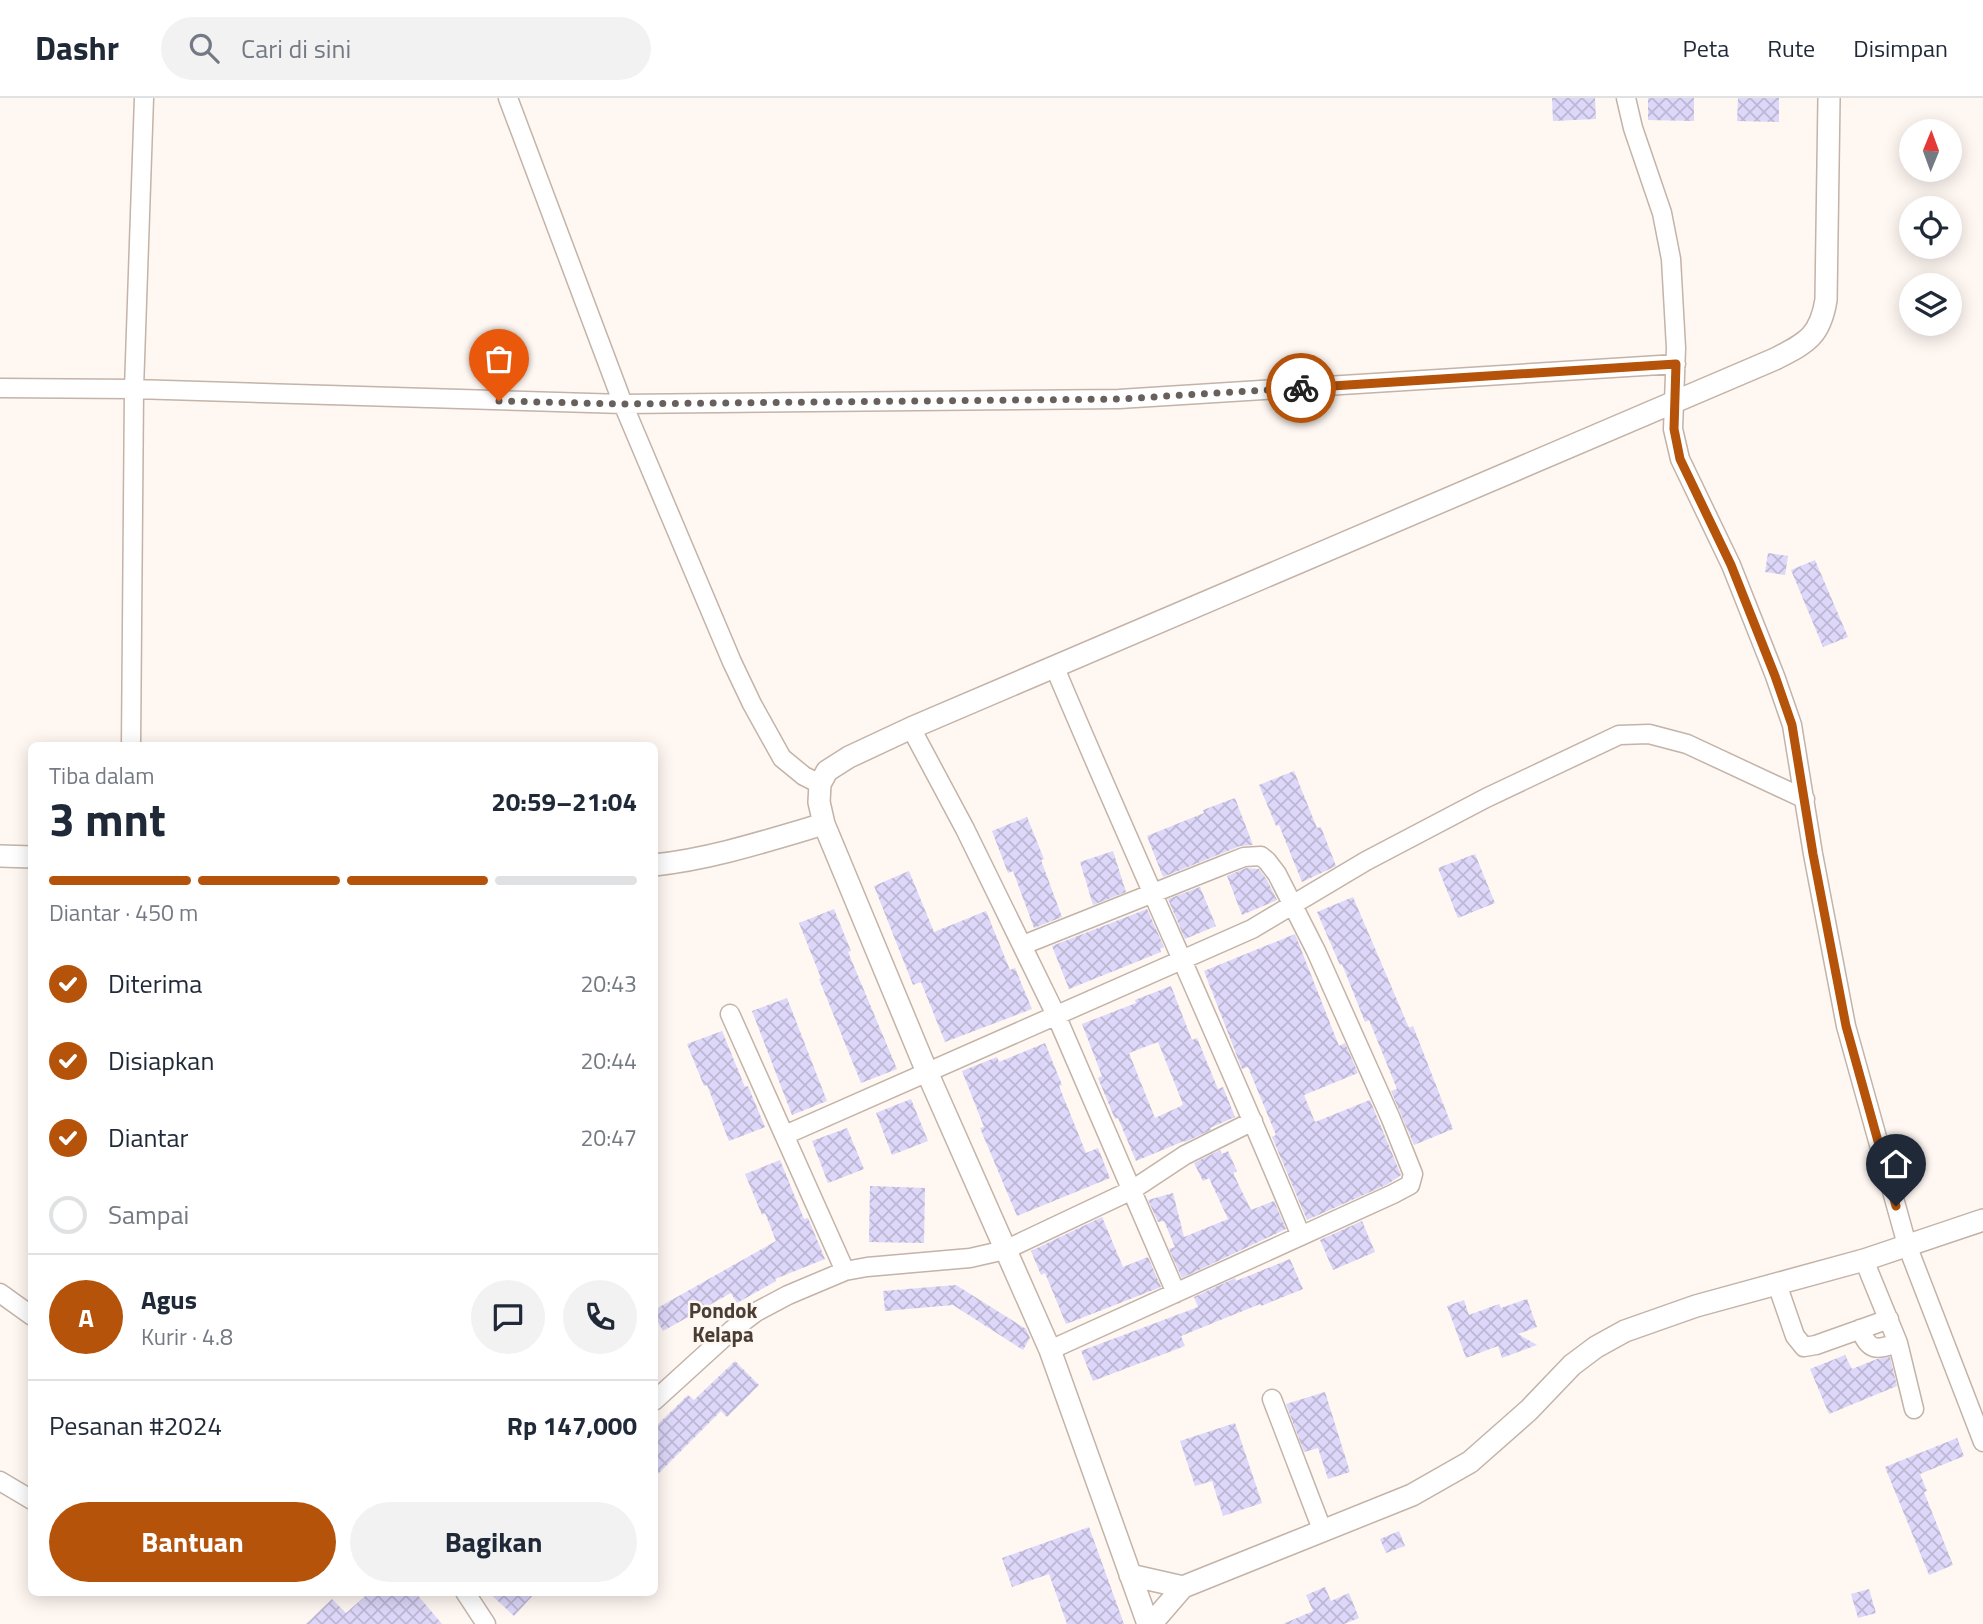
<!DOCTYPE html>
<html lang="id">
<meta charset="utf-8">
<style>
:root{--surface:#fff;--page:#f2f2f3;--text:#1f2937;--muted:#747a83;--line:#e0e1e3;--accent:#b45309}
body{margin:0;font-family:"Titillium Web",sans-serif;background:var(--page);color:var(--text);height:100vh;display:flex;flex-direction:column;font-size:26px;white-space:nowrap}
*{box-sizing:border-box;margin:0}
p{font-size:23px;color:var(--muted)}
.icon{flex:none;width:38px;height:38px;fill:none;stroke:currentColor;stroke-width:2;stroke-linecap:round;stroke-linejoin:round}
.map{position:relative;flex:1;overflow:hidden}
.sheet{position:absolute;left:28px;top:644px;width:630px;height:854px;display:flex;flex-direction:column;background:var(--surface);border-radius:10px;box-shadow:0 4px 18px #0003}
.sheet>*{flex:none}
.needle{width:46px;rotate:1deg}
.buttons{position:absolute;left:1899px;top:21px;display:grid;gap:14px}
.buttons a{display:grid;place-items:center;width:63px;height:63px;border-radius:50%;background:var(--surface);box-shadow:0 4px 18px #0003;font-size:35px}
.pin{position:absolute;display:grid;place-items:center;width:60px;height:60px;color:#fff;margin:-72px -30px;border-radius:50% 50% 50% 0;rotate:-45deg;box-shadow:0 0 7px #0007}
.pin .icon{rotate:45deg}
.courier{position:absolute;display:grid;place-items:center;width:70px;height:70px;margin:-35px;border:5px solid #b45309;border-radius:50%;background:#fff;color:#222;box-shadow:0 2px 9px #0007}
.head em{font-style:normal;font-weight:700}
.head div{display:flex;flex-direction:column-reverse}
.head{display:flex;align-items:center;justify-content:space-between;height:119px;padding:0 21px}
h1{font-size:46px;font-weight:700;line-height:52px}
.bar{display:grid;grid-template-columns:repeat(4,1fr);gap:10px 7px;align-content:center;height:84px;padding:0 21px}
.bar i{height:9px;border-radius:5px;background:var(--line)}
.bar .on{background:var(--accent)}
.bar p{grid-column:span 4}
.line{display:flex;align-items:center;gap:18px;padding:0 21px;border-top:2px solid var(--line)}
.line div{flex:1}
.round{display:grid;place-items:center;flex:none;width:74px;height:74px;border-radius:37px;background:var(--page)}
ol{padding:0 21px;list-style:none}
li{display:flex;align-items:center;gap:21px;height:77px}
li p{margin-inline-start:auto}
li .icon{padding:7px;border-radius:50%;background:var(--accent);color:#fff;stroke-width:4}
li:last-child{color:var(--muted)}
li i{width:38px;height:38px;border:4px solid var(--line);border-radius:50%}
.cta{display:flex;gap:14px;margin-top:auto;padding:14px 21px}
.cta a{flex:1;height:80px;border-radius:42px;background:var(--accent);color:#fff;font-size:28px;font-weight:700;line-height:80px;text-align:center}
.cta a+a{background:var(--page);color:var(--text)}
header{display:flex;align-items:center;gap:42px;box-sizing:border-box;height:98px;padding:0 35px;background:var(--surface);border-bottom:2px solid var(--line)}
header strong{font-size:33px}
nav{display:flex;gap:38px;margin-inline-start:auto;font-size:24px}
.search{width:490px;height:63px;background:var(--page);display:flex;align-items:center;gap:18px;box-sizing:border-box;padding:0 24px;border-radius:38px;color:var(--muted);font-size:26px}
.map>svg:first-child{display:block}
.building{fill:url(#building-cross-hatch);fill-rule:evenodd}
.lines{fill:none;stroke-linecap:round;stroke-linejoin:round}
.minor-casing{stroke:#c3b3a8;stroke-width:21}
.tertiary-casing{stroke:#c3b3a8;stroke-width:24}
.minor{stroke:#fff;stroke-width:18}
.tertiary{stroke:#fff;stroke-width:21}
.done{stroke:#67605c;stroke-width:7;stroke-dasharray:0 12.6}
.route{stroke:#b45309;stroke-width:9}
.labels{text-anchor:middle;stroke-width:5;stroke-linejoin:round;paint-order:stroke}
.quarter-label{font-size:21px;font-weight:bold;fill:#4a3e34;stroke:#fef7f2}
</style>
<header>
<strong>Dashr</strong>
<div class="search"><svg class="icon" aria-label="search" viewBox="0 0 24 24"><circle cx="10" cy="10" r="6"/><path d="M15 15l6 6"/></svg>Cari di sini</div>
<nav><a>Peta</a><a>Rute</a><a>Disimpan</a></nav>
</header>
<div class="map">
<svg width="1983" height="1526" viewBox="0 0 1983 1526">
<defs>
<pattern id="building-cross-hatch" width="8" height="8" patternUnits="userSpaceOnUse" patternTransform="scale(1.75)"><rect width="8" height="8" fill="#ddd7f9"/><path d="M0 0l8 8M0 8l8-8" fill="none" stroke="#bdb7d4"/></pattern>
</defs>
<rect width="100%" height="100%" fill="#fef7f2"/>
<path class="building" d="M1552,0h43l1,21 -43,2z
M1648,0h46v23l-46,-1z
M1738,0h41v24l-42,-1z
M1768,455l20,3 -3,19 -20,-3z
M1815,462l33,77 -25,10 -32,-77z
M1294,673l23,57 4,-1 15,39 -34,16 -23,-57 -3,1 -17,-41z
M1235,700l18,47 -13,1 -77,31 -16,-41 57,-23 -1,-3z
M1027,719l17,42 -3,1 21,57 -28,11 -21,-57 -5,2 -16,-42z
M1113,753l13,41 -33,13 -13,-43z
M1475,756l20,49 -37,15 -20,-50z
M1246,770l13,1 8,11 10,20 -35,15 -15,-39z
M909,773l25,61 52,-21 24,59 5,-2 17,41 -87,33 -24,-60 -8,3 -39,-99z
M1200,789l16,39 -31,13 -17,-40z
M1353,799l56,131 4,-2 40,103 -39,16 -23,-54 6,-2 -28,-69 -4,2 -23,-58 -2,1 -23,-53z
M834,811l17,42 -3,1 49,117 -36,14 -42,-104 2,-1 -22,-55z
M1147,811l17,38 -4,2 1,3 -92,37 -17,-43z
M1295,836l44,112 6,-3 13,30 -54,22 11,27 55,-22 31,75 -13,9 -81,36 -35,-83 4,-2 -28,-68 -6,2 -38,-98z
M1171,888l21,54 5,-2 21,51 5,-2 12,30 -25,11 1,2 -26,12 -1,-1 -48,20 -18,-43 -3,1 -17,-41 4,-2 -20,-52 54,-21 -1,-3zM1158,944l25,62 -2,2 -26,12 -26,-65z
M787,900l40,103 -35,14 -40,-104z
M722,933l23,56 3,-1 17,41 -36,14 -22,-56 -3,1 -17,-42z
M1045,945l17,42 -3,1 27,67 12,-5 12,30 -93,38 -37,-88 4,-1 -22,-56 35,-14 2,5z
M911,1001l17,42 -36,14 -16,-42z
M847,1030l17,41 -36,14 -16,-42z
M1220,1052l2,4 6,-3 9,20 -4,2 18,37 23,-9 12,28 -104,49 -13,-29 6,-2 -11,-26 -6,1 -10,-22 25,-7 11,44 44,-18 -19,-41 -6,3 -9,-18z
M780,1062l24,59 4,-1 17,41 -50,20 1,2 -39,22 -6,-10 -68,38 -9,-16v-5l122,-69 -11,-28 -3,2 -17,-41z
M870,1088l55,2 -1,55 -55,-1z
M1102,1119l21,50 25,-10 13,30 -95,37 -21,-51 -4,2 -10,-24z
M1362,1123l13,31 -42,18 -13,-30z
M1290,1161l13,30 -42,17 -1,-2 -79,32 4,10 -92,35 -12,-30 117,-44 -4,-10 41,-19 1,3z
M956,1187l70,44 4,9 -7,12 -70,-45 -68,6 -2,-20z
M1527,1201l10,28 -19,7 19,11 -35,13 -4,-12 -32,12 -19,-52 17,-6 5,15 30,-11 2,4z
M1845,1257l7,14 25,-10 13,-2 7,29 -68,28 -19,-45z
M735,1263l24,24 -32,32 -6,-6 -67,67v-50l34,-33 6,5z
M1325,1294l25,80 -22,7 -10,-31 -14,4 -18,-48z
M1235,1325l27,80 -39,13 -11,-35 -17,5 -15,-45z
M1957,1340l7,18 -44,18 7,17 -3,1 29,73 -24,10 -44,-108z
M1089,1429l35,97h-57l-18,-50 -37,13 -10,-29z
M1399,1433l6,15 -19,7 -6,-14z
M1325,1489l6,14 18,-8 10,25 -15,6h-61l30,-13 -7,-16z
M1869,1491l7,24 -18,5 -7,-24z
M370,1494h45l27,32h-136l26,-25 14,14z
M488,1494h48l-22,24z"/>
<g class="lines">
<g class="minor-casing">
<path id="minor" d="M508,0l115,306 109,258 20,42 30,54 22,18 16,8
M1626,0l7,30 29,85 9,46 5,89 -3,81 7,30 51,106 44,111 17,49 21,129 33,172 61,219 76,197
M0,290l134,1 489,15 496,-5 557,-35
M1055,570c80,190 167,377 246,568
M911,630l54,101 91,186 120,278
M131,648l3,-357 10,-291
M1023,847l203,-81 18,-7 17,-1 6,5 10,13 39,77 75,168 22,55 -3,11 -17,9 -343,156
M730,916l115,257
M785,1037l467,-206 114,-68 120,-63 133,-63 30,-1 38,10 118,55
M1864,1162l34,83 16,66
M1777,1186l18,52 9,11 12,-2 73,-26
M0,1195l32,23
M1860,1231c10,23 15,21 38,14
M1272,1301l51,133
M654,1303l78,-71 24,-18 32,-17 57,-24 22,-4 103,-9 35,-8 127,-60 53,-35 68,-34
M0,1383l32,19
M465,1494l21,32"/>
</g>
<g class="tertiary-casing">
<path id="tertiary" d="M0,758l32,1
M654,767c58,-6 115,-25 170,-41
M1130,1477l53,12
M1148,1526l-98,-274 -123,-278 -103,-248 -5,-22 1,-18 7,-13 22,-14 62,-29 864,-369c31,-16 45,-22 51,-59l3,-202
M1151,1526l32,-37 229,-92 58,-33 59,-52 43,-45 24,-18 29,-16 71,-25 168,-46 119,-40"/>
</g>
<use href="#minor" class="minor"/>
<use href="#tertiary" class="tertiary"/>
</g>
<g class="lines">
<path class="done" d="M499,303l124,3 496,-5 182,-11"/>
<path class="route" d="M1301,290l375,-24 -2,65 6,30 51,106 44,111 17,49 21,129 33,172 50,180"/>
</g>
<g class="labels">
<g class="quarter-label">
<text x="723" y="1220">Pondok<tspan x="723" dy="24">Kelapa</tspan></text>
</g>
</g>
</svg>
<div class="buttons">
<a><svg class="needle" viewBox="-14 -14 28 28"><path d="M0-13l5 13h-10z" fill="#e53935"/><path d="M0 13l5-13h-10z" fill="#747a83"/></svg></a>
<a><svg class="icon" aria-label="locate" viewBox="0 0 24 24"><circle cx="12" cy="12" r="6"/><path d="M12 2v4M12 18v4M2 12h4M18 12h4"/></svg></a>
<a><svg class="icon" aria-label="layers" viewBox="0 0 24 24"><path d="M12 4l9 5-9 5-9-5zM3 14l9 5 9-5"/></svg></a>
</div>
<div class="pin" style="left:499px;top:303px;background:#ea580c"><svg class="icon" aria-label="bag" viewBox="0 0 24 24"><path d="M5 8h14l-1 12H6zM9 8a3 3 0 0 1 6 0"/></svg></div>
<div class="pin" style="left:1896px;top:1108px;background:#1f2937"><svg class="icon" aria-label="home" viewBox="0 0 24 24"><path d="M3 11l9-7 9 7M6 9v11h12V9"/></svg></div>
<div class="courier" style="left:1301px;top:290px"><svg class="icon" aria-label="bike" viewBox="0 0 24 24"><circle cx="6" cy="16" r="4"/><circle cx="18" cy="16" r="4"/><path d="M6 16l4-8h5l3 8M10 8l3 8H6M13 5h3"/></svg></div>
<section class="sheet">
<div class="head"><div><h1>3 mnt</h1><p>Tiba dalam</p></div><em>20:59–21:04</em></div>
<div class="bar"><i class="on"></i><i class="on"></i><i class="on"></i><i></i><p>Diantar · 450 m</p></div>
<ol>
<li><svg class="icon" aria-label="check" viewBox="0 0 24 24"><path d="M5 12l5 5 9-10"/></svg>Diterima<p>20:43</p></li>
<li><svg class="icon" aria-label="check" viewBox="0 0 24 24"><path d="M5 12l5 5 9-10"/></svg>Disiapkan<p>20:44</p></li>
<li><svg class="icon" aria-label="check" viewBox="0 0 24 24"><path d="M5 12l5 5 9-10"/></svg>Diantar<p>20:47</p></li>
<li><i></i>Sampai</li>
</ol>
<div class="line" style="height:126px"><b class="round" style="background:var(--accent);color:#fff">A</b><div><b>Agus</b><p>Kurir · 4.8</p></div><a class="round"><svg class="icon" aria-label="chat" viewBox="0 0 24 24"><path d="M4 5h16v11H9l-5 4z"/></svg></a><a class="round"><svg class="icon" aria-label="phone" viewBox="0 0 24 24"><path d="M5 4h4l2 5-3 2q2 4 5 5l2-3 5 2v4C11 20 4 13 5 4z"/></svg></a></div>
<div class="line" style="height:91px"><div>Pesanan #2024</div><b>Rp 147,000</b></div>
<div class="cta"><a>Bantuan</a><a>Bagikan</a></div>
</section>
</div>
